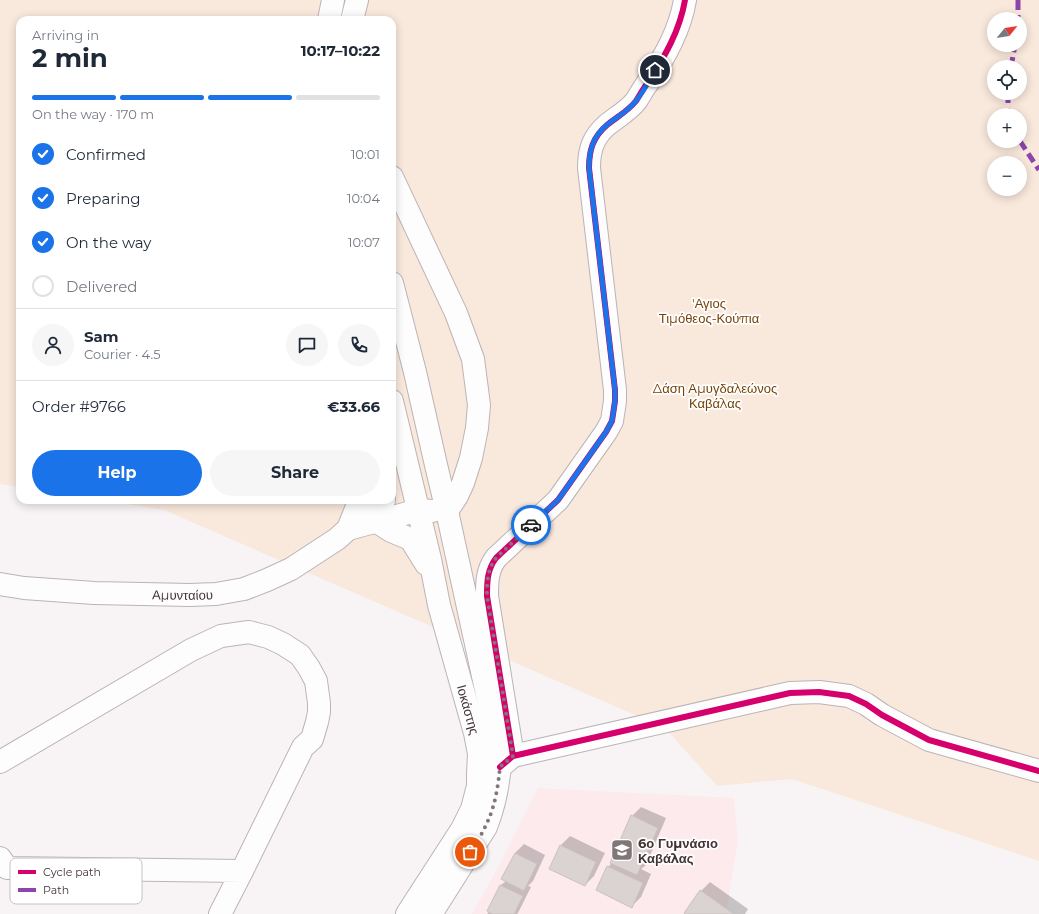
<!DOCTYPE html>
<meta charset="utf-8">
<style>
:root{--surface:#fff;--page:#f6f6f7;--text:#1f2937;--muted:#747a83;--line:#e0e1e3;--accent:#1a73e8}
body{margin:0;font-family:Montserrat,sans-serif;background:var(--page);color:var(--text);height:100vh;display:flex;flex-direction:column;font-size:15px;white-space:nowrap}
*{box-sizing:border-box;margin:0}
p{font-size:13px;color:var(--muted)}
.icon{flex:none;width:22px;height:22px;fill:none;stroke:currentColor;stroke-width:2;stroke-linecap:round;stroke-linejoin:round}
.map{position:relative;flex:1;overflow:hidden}
.sheet{position:absolute;left:16px;top:16px;width:380px;height:488px;display:flex;flex-direction:column;background:var(--surface);border-radius:12px;box-shadow:0 2px 10px #0003}
.sheet>*{flex:none}
.needle{width:26px;rotate:60deg}
.buttons{position:absolute;left:987px;top:12px;display:grid;gap:8px}
.buttons a{display:grid;place-items:center;width:40px;height:40px;border-radius:50%;background:var(--surface);box-shadow:0 2px 10px #0003;font-size:20px}
.pin{position:absolute;display:grid;place-items:center;width:34px;height:34px;color:#fff;margin:-17px;border:2px solid #fff;border-radius:50%;box-shadow:0 1px 4px #0007}
.courier{position:absolute;display:grid;place-items:center;width:40px;height:40px;margin:-20px;border:3px solid #1a73e8;border-radius:50%;background:#fff;color:#222;box-shadow:0 1px 5px #0007}
.headline em{font-style:normal;font-weight:700}
.headline div{display:flex;flex-direction:column-reverse}
.headline{display:flex;align-items:center;justify-content:space-between;height:68px;padding:0 16px}
h1{font-size:26px;font-weight:700;line-height:30px}
.bar{display:grid;grid-template-columns:repeat(4,1fr);gap:6px 4px;align-content:center;height:48px;padding:0 16px}
.bar i{height:5px;border-radius:3px;background:var(--line)}
.bar .active{background:var(--accent)}
.bar p{grid-column:span 4}
.line{display:flex;align-items:center;gap:10px;padding:0 16px;border-top:1px solid var(--line)}
.line div{flex:1}
.round{display:grid;place-items:center;flex:none;width:42px;height:42px;border-radius:21px;background:var(--page)}
ol{padding:0 16px;list-style:none}
li{display:flex;align-items:center;gap:12px;height:44px}
li p{margin-inline-start:auto}
li .icon{padding:4px;border-radius:50%;background:var(--accent);color:#fff;stroke-width:4}
li:last-child{color:var(--muted)}
li i{width:22px;height:22px;border:2px solid var(--line);border-radius:50%}
.action{display:flex;gap:8px;margin-top:auto;padding:8px 16px}
.action a{flex:1;height:46px;border-radius:24px;background:var(--accent);color:#fff;font-size:16px;font-weight:700;line-height:46px;text-align:center}
.action a+a{background:var(--page);color:var(--text)}
.map>svg:first-child{display:block}
.built{fill:#fceaed}
.green{fill:#f9e8dc;fill-rule:evenodd}
.shadow{fill:#0003}
.building{fill:#dbd3d2;stroke:#cac1c0}
.lines{fill:none;stroke-linecap:round;stroke-linejoin:round}
.minor-casing{stroke:#bcb3b5;stroke-width:24}
.minor{stroke:#fefdfe;stroke-width:22}
.quiet{stroke:#8e44ad;stroke-width:5;stroke-dasharray:10 5;stroke-linecap:butt}
.cycleway-casing{stroke:#fff;stroke-width:8}
.cycleway{stroke:#d6006c;stroke-width:6}
.done{stroke:#827778;stroke-width:4;stroke-dasharray:0 7.2}
.route{stroke:#1a73e8;stroke-width:5}
.labels{text-anchor:middle;stroke-width:3.5;stroke-linejoin:round;paint-order:stroke}
.park-label{font-size:13px;fill:#754306;stroke:#fff}
.street-label{font-size:13px;fill:#423335;stroke:#fff}
.poi-label{font-size:13px;font-weight:bold;fill:#423335;stroke:#fff;text-anchor:start}
.key{fill:#fff;stroke:#c6c2c2;stroke-width:1}
.key-label{font-size:11px;fill:#423335}
</style>
<div class="map">
<svg width="1039" height="914" viewBox="0 0 1039 914">
<rect width="100%" height="100%" fill="#f8f4f5"/>
<path class="built" d="M538,788l196,10 4,42 -12,74h-254l30,-54z"/>
<path class="green" d="M0,0h1039v861l-247,-82 -75,7 -52,-58 -501,-218 -61,-10h289v-480h-372v467l-20,-3zM994,19h26v26h-26zM994,67h26v26h-26zM994,115h26v26h-26zM994,163h26v26h-26z"/>
<path class="shadow" d="M641,807l25,11 -20,47 -5,4 10,5 -10,23 -9,9 -24,-39 4,-4 20,-47z
M570,836l35,17 -11,23 -9,9 -35,-16 11,-24z
M524,844l21,11 -12,26 -5,5 3,1 -13,26 -1,1h-30l2,-2 -1,-1 13,-26 5,-4 -4,-2 13,-26z
M710,882l38,27 -3,5h-58l14,-23z"/>
<path class="building" d="M631,815l27,13 -21,47 -27,-12z
M560,845l36,17 -11,24 -36,-17z
M515,853l22,11 -13,27 -23,-12z
M607,866l36,17 -11,25 -36,-18z
M500,885l23,11 -9,18h-22l-5,-3z
M700,890l34,24h-49l-1,-1z"/>
<g class="lines">
<g class="minor-casing">
<g id="minor">
<path d="M329,20l4,-20"/>
<path d="M352,20l5,-20"/>
<path d="M392,177l64,136 17,46 6,46 -2,23 -6,30 -8,25 -6,13 -10,15"/>
<path d="M392,283l23,89 21,93 11,46 53,243c0,26 -5,50 -14,73l-55,87"/>
<path id="s1" d="M392,401l38,158 9,46 36,128 4,21 -1,20v12l-6,23 -10,20 -55,85"/>
<path d="M384,500l-28,9 -8,20 71,-19 14,1"/>
<path d="M377,522l14,9 17,7 3,2 15,24"/>
<path id="s2" d="M0,584l24,4 70,5 96,2 26,-1 28,-5 23,-9 24,-11 46,-30 11,-10"/>
<path d="M513,756l277,-63 29,-1 30,4 17,8 16,11 47,25 110,31"/>
<path d="M0,762l191,-112 30,-14 28,-4 19,5 15,7 17,11 9,13 7,13 3,22v9l-2,10 -5,17 -9,8 -61,124"/>
<path d="M500,767l13,-11 -26,-160c0,-14 0,-26 9,-38l62,-58 48,-68 6,-11 3,-20v-11l-26,-222c0,-18 4,-31 18,-43 10,-8 21,-14 29,-24 4,-6 8,-14 13,-20 16,-25 31,-51 36,-81"/>
<path d="M0,858l7,10 235,3 -22,43"/>
</g>
</g>
<use href="#minor" class="minor"/>
<path class="quiet" d="M1018,0v19
M1011,67l4,-22
M1008,93v22
M1020,141l19,29"/>
<g class="cycleway-casing">
<path id="cycleway" d="M513,756l277,-63 29,-1 30,4 17,8 16,11 47,25 110,31
M500,767l13,-11 -26,-160c0,-14 0,-26 9,-38l62,-58 48,-68 6,-11 3,-20v-11l-26,-222c0,-18 4,-31 18,-43 10,-8 21,-14 29,-24 4,-6 8,-14 13,-20 16,-25 31,-51 36,-81"/>
</g>
<use href="#cycleway" class="cycleway"/>
</g>
<g class="lines">
<path class="done" d="M470,852c6,-9 12,-18 16,-27 9,-18 12,-38 14,-58l13,-11 -26,-160c0,-14 0,-26 9,-38l35,-33"/>
<path class="route" d="M531,525l27,-25 48,-68 6,-11 3,-20v-11l-26,-222c0,-18 4,-32 19,-44 9,-7 20,-13 27,-22 8,-9 14,-21 20,-32"/>
</g>
<defs>
<g id="school-square" transform="scale(1.15)"><rect x="-9" y="-9" width="18" height="18" rx="4" fill="#827778" stroke="#fff"/><path d="M0-5L7-2L0 1L-7-2ZM-4 1L0 2.5L4 1V4Q0 6-4 4Z" fill="#fff"/></g>
</defs>
<g fill-rule="evenodd">
<use href="#school-square" x="622" y="850"/>
</g>
<g class="labels">
<g class="park-label">
<text x="709" y="308">'Αγιος<tspan x="709" dy="15">Τιμόθεος-Κούπια</tspan></text>
<text x="715" y="393">Δάση Αμυγδαλεώνος<tspan x="715" dy="15">Καβάλας</tspan></text>
</g>
<g class="street-label">
<text dy="5" stroke="none"><textPath href="#s2" startOffset="183">Αμυνταίου</textPath></text>
<text dy="5" stroke="none"><textPath href="#s1" startOffset="318">Ιοκάστης</textPath></text>
</g>
<g class="poi-label">
<text x="638" y="848">6ο Γυμνάσιο<tspan x="638" dy="15">Καβάλας</tspan></text>
</g>
</g>
<rect x="10" y="858" width="132" height="46" rx="6" class="key"/>
<rect x="18" y="870" width="18" height="4" fill="#d6006c"/>
<rect x="18" y="888" width="18" height="4" fill="#8e44ad"/>
<g class="key-label">
<text x="43" y="876">Cycle path</text>
<text x="43" y="894">Path</text>
</g>
</svg>
<div class="buttons">
<a><svg class="needle" viewBox="-14 -14 28 28"><path d="M0-13l5 13h-10z" fill="#e53935"/><path d="M0 13l5-13h-10z" fill="#747a83"/></svg></a>
<a><svg class="icon" aria-label="locate" viewBox="0 0 24 24"><circle cx="12" cy="12" r="6"/><path d="M12 2v4M12 18v4M2 12h4M18 12h4"/></svg></a>
<a>+</a>
<a>−</a>
</div>
<div class="pin" style="left:470px;top:852px;background:#ea580c"><svg class="icon" aria-label="bag" viewBox="0 0 24 24"><path d="M5 8h14l-1 12H6zM9 8a3 3 0 0 1 6 0"/></svg></div>
<div class="pin" style="left:655px;top:70px;background:#1f2937"><svg class="icon" aria-label="home" viewBox="0 0 24 24"><path d="M3 11l9-7 9 7M6 9v11h12V9"/></svg></div>
<div class="courier" style="left:531px;top:525px"><svg class="icon" aria-label="car" viewBox="0 0 24 24"><path d="M5 17H2v-5l4-1 3-4h7l3 4 3 1v5h-3M9 17h6M6 11h13"/><circle cx="7" cy="17" r="2"/><circle cx="17" cy="17" r="2"/></svg></div>
<section class="sheet">
<div class="headline"><div><h1>2 min</h1><p>Arriving in</p></div><em>10:17–10:22</em></div>
<div class="bar"><i class="active"></i><i class="active"></i><i class="active"></i><i></i><p>On the way · 170 m</p></div>
<ol>
<li><svg class="icon" aria-label="check" viewBox="0 0 24 24"><path d="M5 12l5 5 9-10"/></svg>Confirmed<p>10:01</p></li>
<li><svg class="icon" aria-label="check" viewBox="0 0 24 24"><path d="M5 12l5 5 9-10"/></svg>Preparing<p>10:04</p></li>
<li><svg class="icon" aria-label="check" viewBox="0 0 24 24"><path d="M5 12l5 5 9-10"/></svg>On the way<p>10:07</p></li>
<li><i></i>Delivered</li>
</ol>
<div class="line" style="height:72px"><a class="round"><svg class="icon" aria-label="person" viewBox="0 0 24 24"><circle cx="12" cy="8" r="4"/><path d="M4 21q1-7 8-7t8 7"/></svg></a><div><b>Sam</b><p>Courier · 4.5</p></div><a class="round"><svg class="icon" aria-label="chat" viewBox="0 0 24 24"><path d="M4 5h16v11H9l-5 4z"/></svg></a><a class="round"><svg class="icon" aria-label="phone" viewBox="0 0 24 24"><path d="M5 4h4l2 5-3 2q2 4 5 5l2-3 5 2v4C11 20 4 13 5 4z"/></svg></a></div>
<div class="line" style="height:52px"><div>Order #9766</div><b>€33.66</b></div>
<div class="action"><a>Help</a><a>Share</a></div>
</section>
</div>
